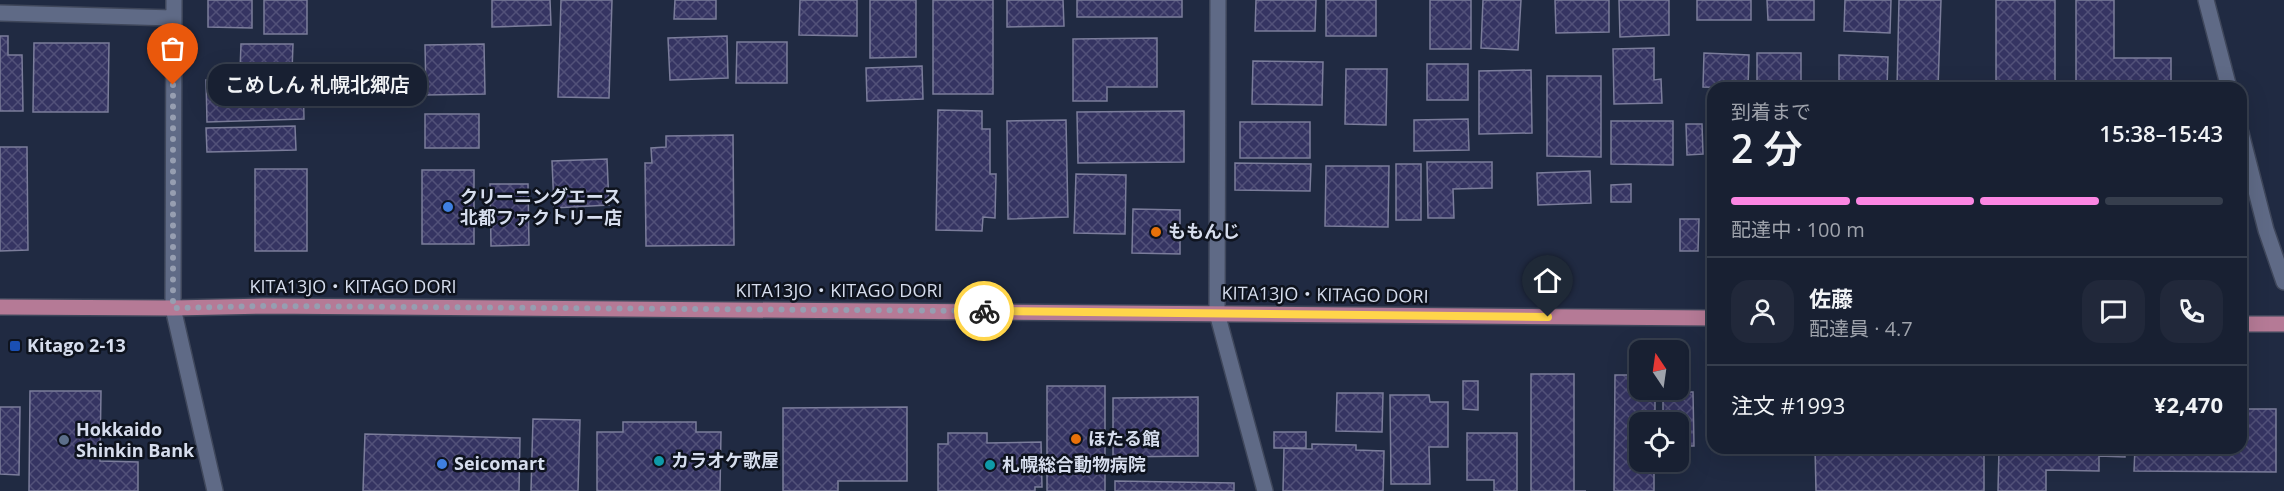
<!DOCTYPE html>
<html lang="ja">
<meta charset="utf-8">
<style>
:root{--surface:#182032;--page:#21283a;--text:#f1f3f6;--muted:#9fa3ac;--line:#363e4d;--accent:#fc86e3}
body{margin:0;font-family:"Open Sans","Noto Sans JP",sans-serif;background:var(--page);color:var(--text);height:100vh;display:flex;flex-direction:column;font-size:22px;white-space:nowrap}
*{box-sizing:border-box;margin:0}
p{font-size:20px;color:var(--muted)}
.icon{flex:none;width:33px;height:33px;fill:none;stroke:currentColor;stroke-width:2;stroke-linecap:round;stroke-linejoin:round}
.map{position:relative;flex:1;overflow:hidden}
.drawer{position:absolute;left:1707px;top:82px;width:540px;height:372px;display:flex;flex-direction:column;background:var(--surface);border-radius:18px;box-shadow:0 6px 24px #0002,0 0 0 2px var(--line)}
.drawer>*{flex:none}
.needle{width:39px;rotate:347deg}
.controls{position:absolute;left:1629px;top:340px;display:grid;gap:12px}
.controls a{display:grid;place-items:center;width:60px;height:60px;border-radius:12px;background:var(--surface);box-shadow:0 6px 24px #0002,0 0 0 2px var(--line);font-size:30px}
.pin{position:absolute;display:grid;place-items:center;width:51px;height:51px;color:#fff;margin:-62px -26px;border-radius:50% 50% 50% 0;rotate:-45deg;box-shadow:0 0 6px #0007}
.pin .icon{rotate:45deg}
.courier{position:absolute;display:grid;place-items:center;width:60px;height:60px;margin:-30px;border:4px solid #ffd54a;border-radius:50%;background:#fff;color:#222;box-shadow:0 2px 8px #0007}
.bubble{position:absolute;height:42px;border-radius:18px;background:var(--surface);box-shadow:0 6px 24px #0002,0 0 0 2px var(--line);font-size:20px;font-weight:600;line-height:42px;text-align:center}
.headline em{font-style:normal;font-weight:600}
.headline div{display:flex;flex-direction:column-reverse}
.headline{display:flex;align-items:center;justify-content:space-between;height:102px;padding:0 24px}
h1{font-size:39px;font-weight:600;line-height:45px}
.bar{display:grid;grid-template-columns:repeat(4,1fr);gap:9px 6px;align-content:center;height:72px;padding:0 24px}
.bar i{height:8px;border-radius:4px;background:var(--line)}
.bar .selected{background:var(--accent)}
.bar p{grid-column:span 4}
.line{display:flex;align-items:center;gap:15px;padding:0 24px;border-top:2px solid var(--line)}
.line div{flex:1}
.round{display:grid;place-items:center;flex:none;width:63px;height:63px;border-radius:18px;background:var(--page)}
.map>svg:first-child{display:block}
.building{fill:url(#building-cross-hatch);stroke:#7b7d9b;stroke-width:1.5}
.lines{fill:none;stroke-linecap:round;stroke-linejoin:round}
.minor-casing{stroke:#3f475b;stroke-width:18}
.major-casing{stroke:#3f475b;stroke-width:18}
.minor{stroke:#5f6a86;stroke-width:15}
.major{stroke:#b57a96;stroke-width:15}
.done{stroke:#969eb1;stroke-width:6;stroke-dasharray:0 10.8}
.route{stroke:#ffd54a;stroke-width:8}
.shop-dot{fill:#3f7fe0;stroke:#0e131e;stroke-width:2}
.food-dot{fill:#e8710a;stroke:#0e131e;stroke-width:2}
.transit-dot{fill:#1a4fb4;stroke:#0e131e;stroke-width:2}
.service-dot{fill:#5c6f8a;stroke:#0e131e;stroke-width:2}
.culture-dot{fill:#0f9aa8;stroke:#0e131e;stroke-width:2}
.labels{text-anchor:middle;stroke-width:5;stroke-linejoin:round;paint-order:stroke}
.poi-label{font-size:18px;font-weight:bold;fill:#d6dded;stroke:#0e131e;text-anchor:start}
.street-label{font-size:18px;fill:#d6dded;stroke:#0e131e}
</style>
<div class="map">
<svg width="2284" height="491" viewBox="0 0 2284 491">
<defs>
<pattern id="building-cross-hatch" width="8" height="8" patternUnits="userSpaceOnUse" patternTransform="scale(1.5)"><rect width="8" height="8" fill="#353462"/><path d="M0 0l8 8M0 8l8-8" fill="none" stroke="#525179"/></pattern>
</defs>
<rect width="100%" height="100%" fill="#202a42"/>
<path class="building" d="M208,0h44v28l-44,-1z
M264,0h43v34h-43z
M492,0h58l1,25 -59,2z
M561,0h51l-3,98 -51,-1z
M675,0h41v19h-42z
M800,0h57v36l-58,-1z
M870,0h46v57l-46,1z
M933,0h60v94h-60z
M1007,0h56l1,26 -57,1z
M1077,0h105v17h-105z
M1256,0h60l-1,31h-60z
M1326,0h50v36h-50z
M1430,0h41v49h-41z
M1483,0h38l-3,50 -37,-2z
M1555,0h54v32l-53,1z
M1619,0h50v35l-49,2z
M1697,0h54v20h-54z
M1767,0h47v20h-46z
M1845,0h46l-1,33 -46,-2z
M1899,0h42l-3,88h-41z
M1996,0h59v88h-59z
M2076,0h38v58h57v30h-95z
M0,36h8v19h14l1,56h-23z
M727,36l1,42 -58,2 -2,-42z
M1157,38v49h-50v14h-34v-62z
M737,42h50v41h-51z
M34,43h75l-1,69h-75z
M241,44h52l-1,27h-52z
M484,44l1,50 -59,1 -1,-50z
M1654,48v32l7,-1 1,24 -48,1 -1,-55z
M1704,53l45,2 -1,33 -45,-1z
M1757,53h44v35h-44z
M1839,55l49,2 -1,31h-48z
M1253,61l70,1 -1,43 -70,-1z
M1427,64h41v36h-41z
M922,66l1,33 -56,2 -1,-33z
M1346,69h41l-1,56 -41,-1z
M1531,70l1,63 -53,1v-63z
M1547,76h54v81l-54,-1z
M303,78l1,41 -97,3 -1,-42z
M1971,82h19v6h-19z
M1810,83l18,1v4h-18z
M938,110l44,1v18h8v45h6l-1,44 -12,-1 -1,14 -46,-1z
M1184,111v51l-106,1 -1,-51z
M425,114h54v34h-54z
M1468,119l1,31 -55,1v-31z
M1066,120l2,97 -60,2 -1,-98z
M1611,121h62v44l-62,-1z
M1240,122h70v36h-70z
M1686,124h16l1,30 -16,1z
M295,126l1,24 -89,2 -1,-24z
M733,135l1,110 -88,1 -1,-83h7l-1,-15 15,-1v-11z
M0,147h27l1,103 -28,1z
M607,159l2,46 -55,3 -2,-47z
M1427,162h65v26l-39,1 1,29h-26z
M1235,163l76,1 -1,27 -75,-1z
M1396,164h25v56h-25z
M1326,166h63l-1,61 -63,-1z
M255,169h52v82h-52z
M422,170h52v74h-52z
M1590,171l1,32 -53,2 -1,-32z
M1076,174l50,1 -1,59 -51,-1z
M490,184h38l1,61 -38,1z
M1631,184v18h-20v-17z
M1133,209l47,1v44l-48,-1z
M1680,219h19l-1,32h-18z
M1531,374h43v117h12h-55z
M1615,375h25v15h15v33h-15v39h14v29h-40z
M1463,381h15v29l-15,-1z
M1047,386h58v105h-58z
M30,391h71l-1,70 38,1v29h-109z
M1663,392h30l1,54h-16v-23h-15z
M1337,393h46l-1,39 -46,-1z
M1390,395h39l1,7h18v45h-19l1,37h-39z
M1198,397v59l-85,1v-59z
M0,407h20l-1,68 -19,-1z
M907,407v74h-69v10h-55v-83z
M2241,409h35v63l-142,-1 1,-23h106z
M533,419l47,1 -2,71h-47z
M623,422h73v10h25l-1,59h-123v-59h26z
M1274,432h32v16h-32z
M948,433h39v10l54,-1 1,45h-7v4h-97v-47h10z
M1467,433h50v58h-23v-11h-27z
M365,434l155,4 -1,53h-156z
M1312,444l44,1v5l28,1 -1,40h-100l1,-43 28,1z
M1815,448h169v43h-168z
M1999,448h126v9l-26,-1v15l-53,-1v21h-48z
M1115,481l119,2v8h-119z"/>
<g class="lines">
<g class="minor-casing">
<path id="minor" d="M174,0l-1,308 42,183
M1218,0l-1,313 48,178
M2206,0l23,88
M0,13l173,5
M2241,133l25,97 18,52"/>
</g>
<g class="major-casing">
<path id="major" d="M0,307l173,1 91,-2 1449,12
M2241,324h43"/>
</g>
<use href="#minor" class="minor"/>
<use href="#major" class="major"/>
</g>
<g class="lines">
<path class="done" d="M173,85v223l91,-2 720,5"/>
<path class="route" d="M984,311l564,6"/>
</g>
<g class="shop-dot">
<circle cx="448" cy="207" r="6"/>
<circle cx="442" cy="464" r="6"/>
</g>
<g class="food-dot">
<circle cx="1156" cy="232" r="6"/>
<circle cx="1076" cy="439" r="6"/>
</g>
<rect class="transit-dot" x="9" y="340" width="12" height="12" rx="3"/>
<circle class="service-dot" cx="64" cy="440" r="6"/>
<g class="culture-dot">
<circle cx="659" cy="461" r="6"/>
<circle cx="990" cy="465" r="6"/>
</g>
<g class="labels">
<g class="poi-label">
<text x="460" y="203">クリーニングエース<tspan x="460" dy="21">北都ファクトリー店</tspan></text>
<text x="1168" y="238">ももんじ</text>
<text x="27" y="352">Kitago 2-13</text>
<text x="76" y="436">Hokkaido<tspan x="76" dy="21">Shinkin Bank</tspan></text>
<text x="1088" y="445">ほたる館</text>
<text x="671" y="467">カラオケ歌屋</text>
<text x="454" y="470">Seicomart</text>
<text x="1002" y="471">札幌総合動物病院</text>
</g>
<g class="street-label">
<text x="353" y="293">KITA13JO・KITAGO DORI</text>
<text x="839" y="297">KITA13JO・KITAGO DORI</text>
<text transform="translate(1325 295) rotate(1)" y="6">KITA13JO・KITAGO DORI</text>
</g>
</g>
</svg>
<div class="controls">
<a><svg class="needle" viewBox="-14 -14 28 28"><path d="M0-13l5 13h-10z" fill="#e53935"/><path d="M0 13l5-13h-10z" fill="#9fa3ac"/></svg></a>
<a><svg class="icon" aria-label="locate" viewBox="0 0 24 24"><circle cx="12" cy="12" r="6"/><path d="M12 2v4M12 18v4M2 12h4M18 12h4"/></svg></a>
</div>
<div class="pin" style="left:173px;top:85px;background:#ea580c"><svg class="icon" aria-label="bag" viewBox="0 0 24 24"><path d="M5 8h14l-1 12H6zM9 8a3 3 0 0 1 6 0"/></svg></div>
<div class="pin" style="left:1548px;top:317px;background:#1f2937"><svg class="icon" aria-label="home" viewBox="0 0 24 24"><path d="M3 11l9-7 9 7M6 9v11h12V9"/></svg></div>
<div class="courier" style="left:984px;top:311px"><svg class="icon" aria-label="bike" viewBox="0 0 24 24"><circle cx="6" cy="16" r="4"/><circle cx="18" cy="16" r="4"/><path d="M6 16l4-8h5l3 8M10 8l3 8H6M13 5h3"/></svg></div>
<div class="bubble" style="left:208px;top:64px;width:219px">こめしん 札幌北郷店</div>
<section class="drawer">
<div class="headline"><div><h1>2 分</h1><p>到着まで</p></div><em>15:38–15:43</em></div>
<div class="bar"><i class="selected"></i><i class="selected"></i><i class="selected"></i><i></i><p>配達中 · 100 m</p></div>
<div class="line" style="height:108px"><a class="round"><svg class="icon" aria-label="person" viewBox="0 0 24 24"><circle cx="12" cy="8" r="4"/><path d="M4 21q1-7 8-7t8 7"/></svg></a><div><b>佐藤</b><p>配達員 · 4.7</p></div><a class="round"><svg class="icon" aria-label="chat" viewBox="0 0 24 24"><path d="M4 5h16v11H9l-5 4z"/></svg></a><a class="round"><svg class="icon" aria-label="phone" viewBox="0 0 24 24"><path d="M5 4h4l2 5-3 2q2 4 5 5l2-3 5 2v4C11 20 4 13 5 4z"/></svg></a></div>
<div class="line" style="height:78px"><div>注文 #1993</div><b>¥2,470</b></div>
</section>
</div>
